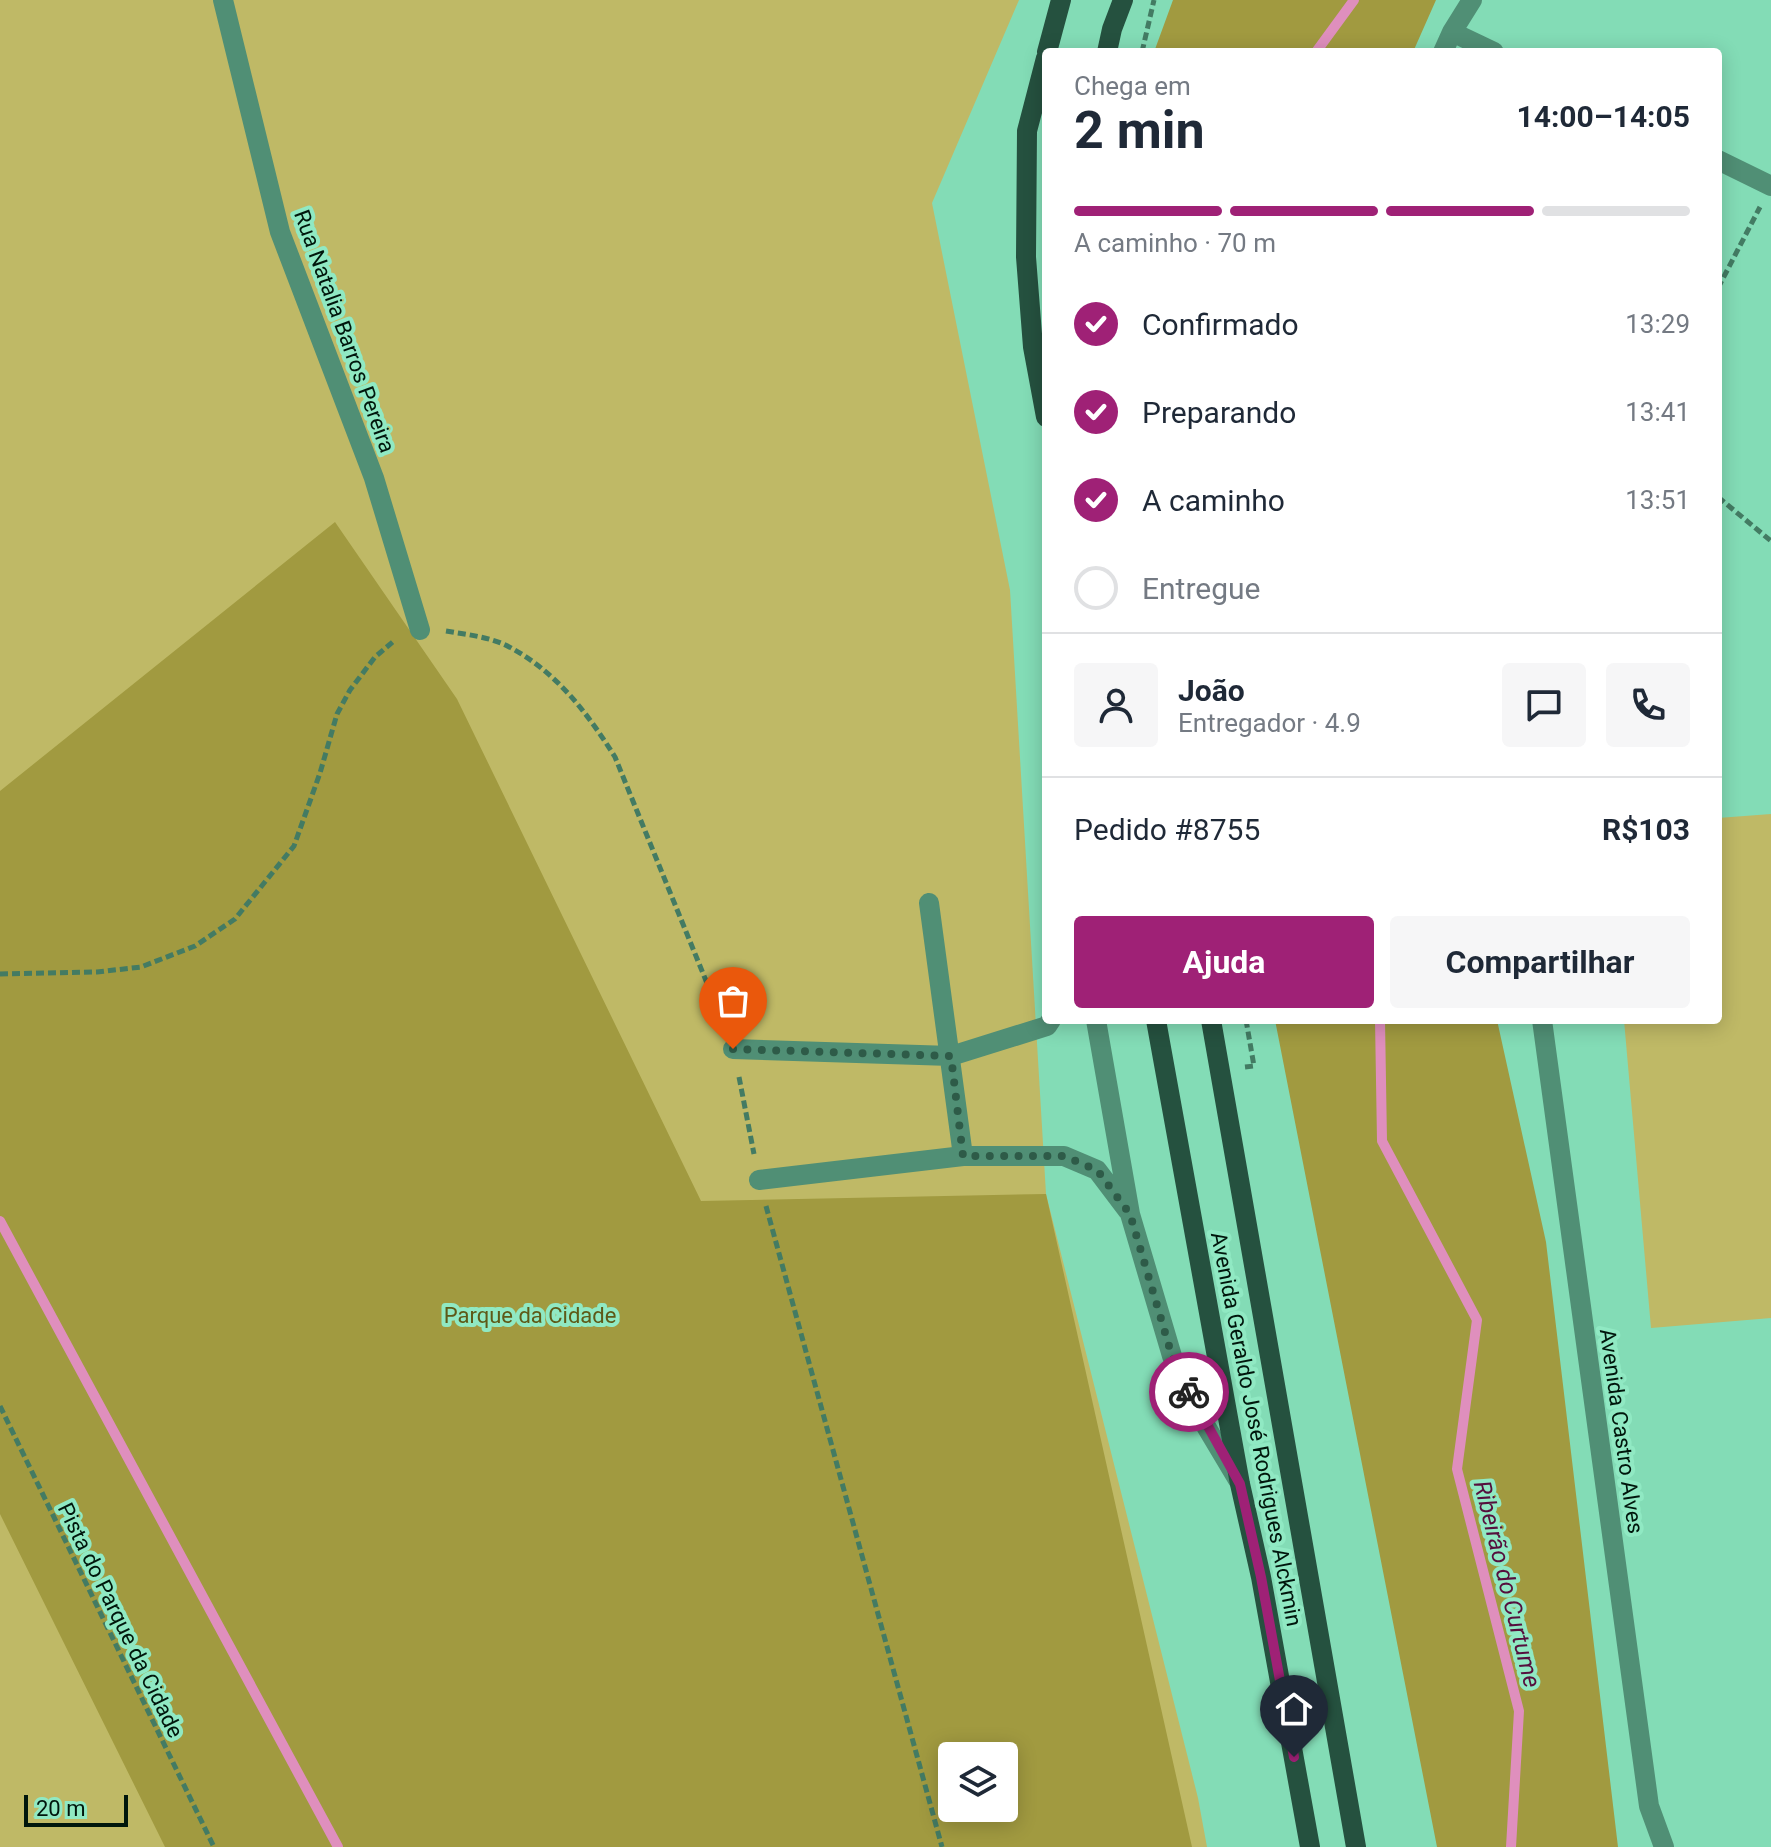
<!DOCTYPE html>
<html lang="pt">
<meta charset="utf-8">
<style>
:root{--surface:#fff;--page:#f6f6f7;--text:#1f2937;--muted:#747a83;--line:#e0e1e3;--accent:#9f2176}
body{margin:0;font-family:Roboto,sans-serif;background:var(--page);color:var(--text);height:100vh;display:flex;flex-direction:column;font-size:30px;white-space:nowrap}
*{box-sizing:border-box;margin:0}
p{font-size:26px;color:var(--muted)}
.icon{flex:none;width:44px;height:44px;fill:none;stroke:currentColor;stroke-width:2;stroke-linecap:round;stroke-linejoin:round}
.map{position:relative;flex:1;overflow:hidden}
.details{position:absolute;left:1042px;top:48px;width:680px;height:976px;display:flex;flex-direction:column;background:var(--surface);border-radius:8px;box-shadow:0 4px 20px #0003}
.details>*{flex:none}
.buttons{position:absolute;left:938px;top:1742px;display:grid;gap:16px}
.buttons a{display:grid;place-items:center;width:80px;height:80px;border-radius:8px;background:var(--surface);box-shadow:0 4px 20px #0003;font-size:40px}
.scale{position:absolute;left:24px;bottom:20px;width:104px;box-sizing:border-box;padding-left:8px;border:4px solid #00160c;border-top:0;font-size:22px;line-height:28px;white-space:nowrap;color:#00160c;-webkit-text-stroke:6px #90e9c3;paint-order:stroke}
.pin{position:absolute;display:grid;place-items:center;width:68px;height:68px;color:#fff;margin:-82px -34px;border-radius:50% 50% 50% 0;rotate:-45deg;box-shadow:0 0 8px #0007}
.pin .icon{rotate:45deg}
.courier{position:absolute;display:grid;place-items:center;width:80px;height:80px;margin:-40px;border:6px solid #9f2176;border-radius:50%;background:#fff;color:#222;box-shadow:0 2px 10px #0007}
.summary em{font-style:normal;font-weight:700}
.summary div{display:flex;flex-direction:column-reverse}
.summary{display:flex;align-items:center;justify-content:space-between;height:136px;padding:0 32px}
h1{font-size:52px;font-weight:700;line-height:60px}
.bar{display:grid;grid-template-columns:repeat(4,1fr);gap:12px 8px;align-content:center;height:96px;padding:0 32px}
.bar i{height:10px;border-radius:6px;background:var(--line)}
.bar .current{background:var(--accent)}
.bar p{grid-column:span 4}
.line{display:flex;align-items:center;gap:20px;padding:0 32px;border-top:2px solid var(--line)}
.line div{flex:1}
.round{display:grid;place-items:center;flex:none;width:84px;height:84px;border-radius:8px;background:var(--page)}
ol{padding:0 32px;list-style:none}
li{display:flex;align-items:center;gap:24px;height:88px}
li p{margin-inline-start:auto}
li .icon{padding:8px;border-radius:50%;background:var(--accent);color:#fff;stroke-width:4}
li:last-child{color:var(--muted)}
li i{width:44px;height:44px;border:4px solid var(--line);border-radius:50%}
.button{display:flex;gap:16px;margin-top:auto;padding:16px 32px}
.button a{flex:1;height:92px;border-radius:8px;background:var(--accent);color:#fff;font-size:32px;font-weight:700;line-height:92px;text-align:center}
.button a+a{background:var(--page);color:var(--text)}
.map>svg:first-child{display:block}
.green{fill:#bfb966;fill-rule:evenodd}
.forest{fill:#a19a40;fill-rule:evenodd}
.lines{fill:none;stroke-linecap:round;stroke-linejoin:round}
.stream{stroke:#df8fbd;stroke-width:10}
.path{stroke:#437b63;stroke-width:5;stroke-dasharray:8 4;stroke-linecap:butt}
.minor{stroke:#508f75;stroke-width:20}
.major{stroke:#25513f;stroke-width:20}
.done{stroke:#2e5b48;stroke-width:8;stroke-dasharray:0 14.4}
.route{stroke:#9f2176;stroke-width:10}
.labels{text-anchor:middle;stroke-width:8;stroke-linejoin:round;paint-order:stroke}
.street-label{font-size:22px;fill:#00160c;stroke:#90e9c3}
.park-label{font-size:22px;fill:#5e5917;stroke:#90e9c3}
.water-label{font-size:24px;font-style:italic;fill:#550f3d;stroke:#90e9c3}
</style>
<div class="map">
<svg width="1771" height="1847" viewBox="0 0 1771 1847">
<rect width="100%" height="100%" fill="#83dcb6"/>
<path class="green" d="M0,0h1019l-87,203 78,387 36,604 152,604 9,49h-1207zM952,1756h52v52h-52z
M1771,814v504l-120,10 -27,-308h94v-202z"/>
<path class="forest" d="M1173,0h263l-23,52h-259z
M335,522l122,177 244,502 345,-7 146,653h-1027l-165,-333v-723zM952,1756h52v52h-52z
M1275,1020h222l49,222 72,605h-181z"/>
<g class="lines">
<path class="stream" d="M1316,52l38,-52
M1380,1020l2,121 95,179 -20,149 62,242 -8,136
M0,1221l338,626"/>
<path class="path" d="M1142,52l12,-52
M1718,288l42,-81
M1718,497l53,44
M446,631c23,4 47,6 67,18 45,25 75,65 102,108l109,268
M0,974l97,-2 44,-5 54,-21 40,-27 59,-73 26,-73 17,-59 13,-24 25,-33 20,-17
M1245,1067l9,-1 -8,-46
M739,1077l15,77
M766,1206l176,641
M0,1406l214,441"/>
<path class="minor" d="M223,0l57,232 94,246 46,152
M1452,32l42,20
M1443,52l9,-20 20,-32
M1718,160l53,26
M929,903l34,253
M1096,1020l34,194 42,142 29,62 37,62
M1542,1020l107,786 15,41
M733,1049l218,7 96,-30 4,-6
M759,1180l204,-24h101l33,14 31,41"/>
<path class="major" d="M1047,52l14,-52
M1107,52l5,-23 11,-29
M1046,58l-19,73 -1,126 7,90 13,70
M1156,1020l84,464 21,93 49,270
M1211,1020l145,827"/>
</g>
<g class="lines">
<path class="done" d="M733,1049l218,7 12,100h101l33,14 33,44 42,142 17,36"/>
<path class="route" d="M1189,1392l51,92 21,93 33,180"/>
</g>
<g class="labels">
<g class="street-label">
<text transform="translate(345 331) rotate(70)" y="8">Rua Natalia Barros Pereira</text>
<text transform="translate(1257 1429) rotate(79)" y="8">Avenida Geraldo José Rodrigues Alckmin</text>
<text transform="translate(1622 1431) rotate(82)" y="8">Avenida Castro Alves</text>
<text transform="translate(121 1620) rotate(64)" y="8">Pista do Parque da Cidade</text>
</g>
<g class="park-label">
<text x="530" y="1323">Parque da Cidade</text>
</g>
<g class="water-label">
<text transform="translate(1507 1584) rotate(76)" y="8">Ribeirão do Curtume</text>
</g>
</g>
</svg>
<div class="buttons">
<a><svg class="icon" aria-label="layers" viewBox="0 0 24 24"><path d="M12 4l9 5-9 5-9-5zM3 14l9 5 9-5"/></svg></a>
</div>
<div class="scale">20 m</div>
<div class="pin" style="left:733px;top:1049px;background:#ea580c"><svg class="icon" aria-label="bag" viewBox="0 0 24 24"><path d="M5 8h14l-1 12H6zM9 8a3 3 0 0 1 6 0"/></svg></div>
<div class="pin" style="left:1294px;top:1757px;background:#1f2937"><svg class="icon" aria-label="home" viewBox="0 0 24 24"><path d="M3 11l9-7 9 7M6 9v11h12V9"/></svg></div>
<div class="courier" style="left:1189px;top:1392px"><svg class="icon" aria-label="bike" viewBox="0 0 24 24"><circle cx="6" cy="16" r="4"/><circle cx="18" cy="16" r="4"/><path d="M6 16l4-8h5l3 8M10 8l3 8H6M13 5h3"/></svg></div>
<section class="details">
<div class="summary"><div><h1>2 min</h1><p>Chega em</p></div><em>14:00–14:05</em></div>
<div class="bar"><i class="current"></i><i class="current"></i><i class="current"></i><i></i><p>A caminho · 70 m</p></div>
<ol>
<li><svg class="icon" aria-label="check" viewBox="0 0 24 24"><path d="M5 12l5 5 9-10"/></svg>Confirmado<p>13:29</p></li>
<li><svg class="icon" aria-label="check" viewBox="0 0 24 24"><path d="M5 12l5 5 9-10"/></svg>Preparando<p>13:41</p></li>
<li><svg class="icon" aria-label="check" viewBox="0 0 24 24"><path d="M5 12l5 5 9-10"/></svg>A caminho<p>13:51</p></li>
<li><i></i>Entregue</li>
</ol>
<div class="line" style="height:144px"><a class="round"><svg class="icon" aria-label="person" viewBox="0 0 24 24"><circle cx="12" cy="8" r="4"/><path d="M4 21q1-7 8-7t8 7"/></svg></a><div><b>João</b><p>Entregador · 4.9</p></div><a class="round"><svg class="icon" aria-label="chat" viewBox="0 0 24 24"><path d="M4 5h16v11H9l-5 4z"/></svg></a><a class="round"><svg class="icon" aria-label="phone" viewBox="0 0 24 24"><path d="M5 4h4l2 5-3 2q2 4 5 5l2-3 5 2v4C11 20 4 13 5 4z"/></svg></a></div>
<div class="line" style="height:104px"><div>Pedido #8755</div><b>R$103</b></div>
<div class="button"><a>Ajuda</a><a>Compartilhar</a></div>
</section>
</div>
